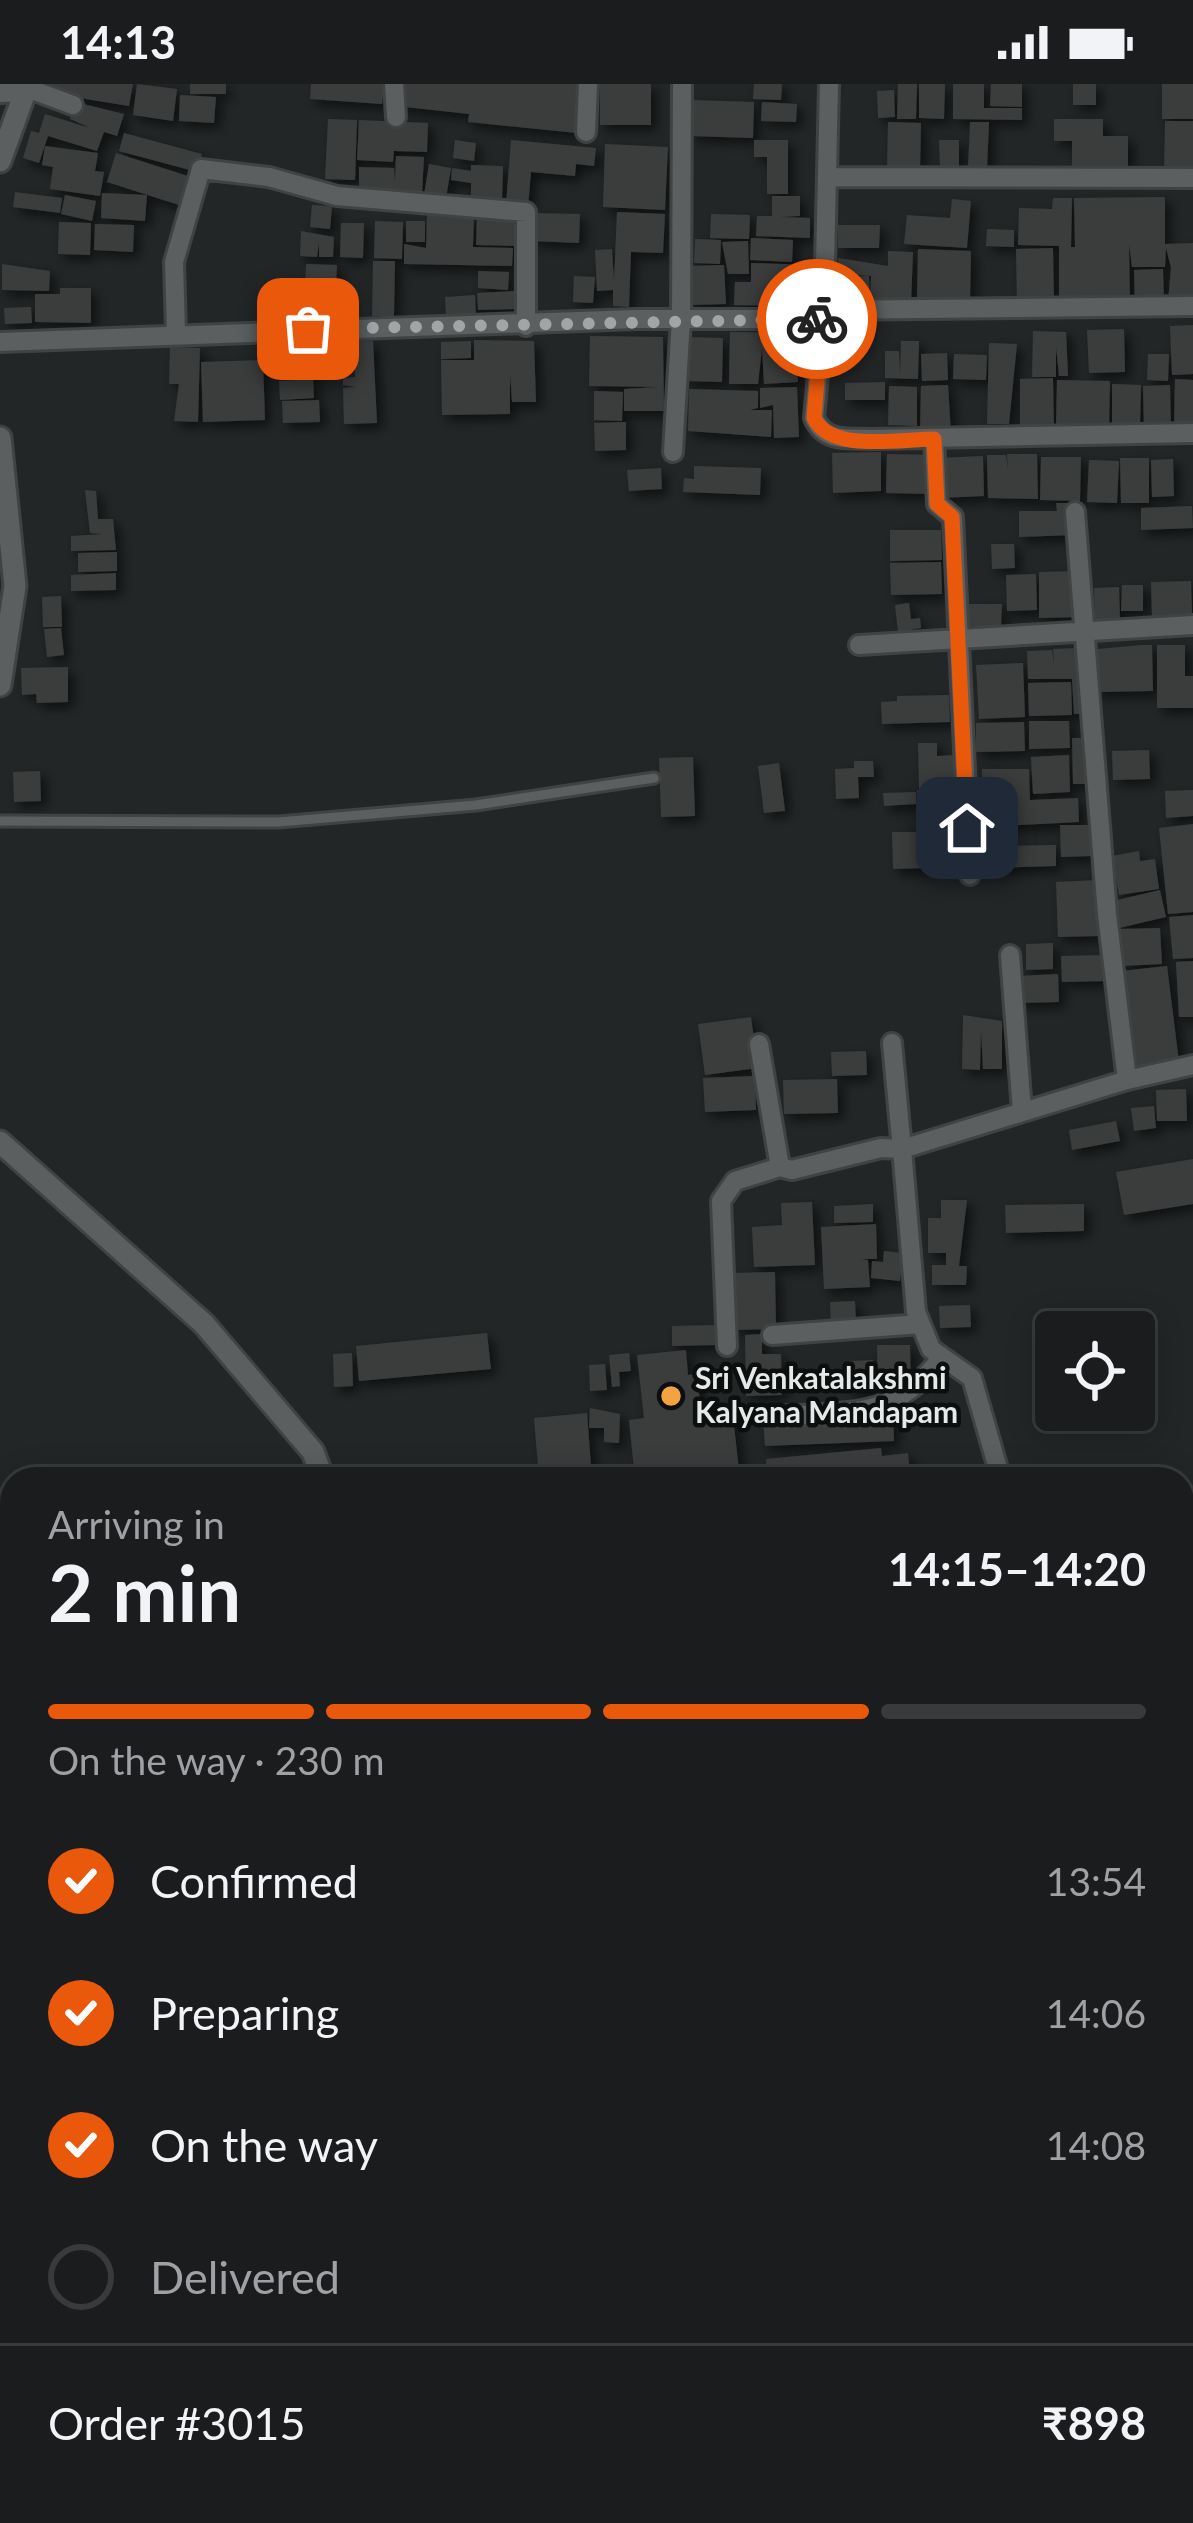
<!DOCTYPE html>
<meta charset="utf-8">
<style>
:root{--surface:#1a1c1d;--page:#27292a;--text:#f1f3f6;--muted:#9fa1a4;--line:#383a3b;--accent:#ea580c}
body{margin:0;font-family:Lato,sans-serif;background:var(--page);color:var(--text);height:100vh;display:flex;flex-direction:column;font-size:45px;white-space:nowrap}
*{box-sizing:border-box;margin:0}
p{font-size:39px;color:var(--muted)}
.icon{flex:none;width:66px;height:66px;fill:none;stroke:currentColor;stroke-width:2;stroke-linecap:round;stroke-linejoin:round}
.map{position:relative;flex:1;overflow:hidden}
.panel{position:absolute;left:0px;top:1383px;width:1194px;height:1056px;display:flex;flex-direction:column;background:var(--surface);border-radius:36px 36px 0 0;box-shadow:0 6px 30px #0003,0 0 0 3px var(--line)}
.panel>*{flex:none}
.controls{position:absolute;left:1035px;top:1227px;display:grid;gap:24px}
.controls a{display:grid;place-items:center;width:120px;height:120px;border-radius:12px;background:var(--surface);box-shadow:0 6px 30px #0003,0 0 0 3px var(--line);font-size:60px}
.pin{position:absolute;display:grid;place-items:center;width:102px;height:102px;color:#fff;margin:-51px;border-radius:24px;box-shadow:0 6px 18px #0006}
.courier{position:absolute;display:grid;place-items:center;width:120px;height:120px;margin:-60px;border:9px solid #ea580c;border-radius:50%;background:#fff;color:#222;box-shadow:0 3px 15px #0007}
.summary em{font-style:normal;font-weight:700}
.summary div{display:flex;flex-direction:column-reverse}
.summary{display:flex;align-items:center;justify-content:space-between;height:204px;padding:0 48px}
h1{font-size:78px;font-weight:700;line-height:90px}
.bar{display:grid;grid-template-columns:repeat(4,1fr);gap:18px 12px;align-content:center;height:144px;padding:0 48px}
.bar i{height:15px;border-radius:9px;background:var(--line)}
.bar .active{background:var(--accent)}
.bar p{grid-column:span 4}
.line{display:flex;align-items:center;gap:30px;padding:0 48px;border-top:3px solid var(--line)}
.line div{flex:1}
ol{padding:0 48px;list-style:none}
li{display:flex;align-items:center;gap:36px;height:132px}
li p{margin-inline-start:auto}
li .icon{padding:12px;border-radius:50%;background:var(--accent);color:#fff;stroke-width:4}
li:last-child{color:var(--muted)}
li i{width:66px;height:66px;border:6px solid var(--line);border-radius:50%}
.status{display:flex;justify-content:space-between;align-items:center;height:84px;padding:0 60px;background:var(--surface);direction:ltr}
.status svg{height:33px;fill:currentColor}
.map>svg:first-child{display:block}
.water{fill:#1d1002}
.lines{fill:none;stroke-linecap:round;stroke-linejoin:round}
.stream{stroke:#1d1002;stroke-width:6}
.building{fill:#3a3d3e;filter:url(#shadow)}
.service-casing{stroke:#404344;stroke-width:15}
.minor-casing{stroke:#404344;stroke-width:24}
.tertiary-casing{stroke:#404344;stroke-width:27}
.trunk-casing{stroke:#404344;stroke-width:36}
.service{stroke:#5b5f60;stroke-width:9}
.minor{stroke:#5b5f60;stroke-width:18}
.tertiary{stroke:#5b5f60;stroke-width:21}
.trunk{stroke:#4698a9;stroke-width:30}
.done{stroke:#a1a5a5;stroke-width:12;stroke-dasharray:0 21.6}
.route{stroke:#ea580c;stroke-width:15}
.poi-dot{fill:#f3a442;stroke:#0d0f0f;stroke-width:4.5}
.labels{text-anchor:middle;stroke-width:9;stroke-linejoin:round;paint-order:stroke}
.poi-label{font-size:30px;font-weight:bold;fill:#e6e9e9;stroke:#0d0f0f;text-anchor:start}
</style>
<div class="status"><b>14:13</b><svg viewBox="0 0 49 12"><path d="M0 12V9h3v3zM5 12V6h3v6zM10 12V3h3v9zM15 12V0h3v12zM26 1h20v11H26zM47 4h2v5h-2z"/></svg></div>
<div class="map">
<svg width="1193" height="2439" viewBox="0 0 1193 2439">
<defs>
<filter id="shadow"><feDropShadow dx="5.5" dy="5.5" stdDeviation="6" flood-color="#0009"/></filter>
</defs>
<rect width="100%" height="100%" fill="#222627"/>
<path class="water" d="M1182,2324l11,7v108h-1033l-2,-12h1024z"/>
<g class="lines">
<path class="stream" d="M0,1623l12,-1
M1182,2132l11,13"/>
</g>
<path class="building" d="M50,0h83l-4,22 -81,-13z
M137,0l40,5 -4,32 -40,-6z
M190,0h36v10h-36z
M311,0h73l-2,20 -72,-5z
M402,0h180l-5,49 -109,-11 1,-8 -73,-8z
M600,0h51v41h-51z
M754,0h28l-1,16 -28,-1z
M898,0h19l-1,35h-19z
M919,0h26l-1,35 -25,-1z
M953,0h31v24h38v12l-69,-1z
M991,0h31v23l-32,-1z
M1073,0h23v21h-23z
M1162,0h31v35h-31z
M894,6l1,27 -17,1 -1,-27z
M180,11l36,2 -2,26 -35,-2z
M692,16l62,2 -1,36 -62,-2z
M75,18l49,12 -7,22 -13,-4 -7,19 -49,-15 -9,27 -16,-5 8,-27 8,2 6,-19 45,14 -20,-9z
M762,18l35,2 -1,18 -35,-1z
M328,35l29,1 -2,60 -30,-1z
M1054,35h49v17h25v35h-56v-30h-18z
M359,36l69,3 -1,29 -33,-1 -1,11 -36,-2z
M1165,37h28v52h-29z
M888,38l33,1 -1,49 -33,-2z
M970,38h19l-2,47 -19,-1z
M124,49l78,21 -5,18 -78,-21z
M455,56l21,3 -2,18 -21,-3z
M511,56l85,8 -2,18 -18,-2 -1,12 -44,-4 -3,35 -22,-2z
M754,56h34v54h-21v-37h-13z
M939,56h20v28h-19z
M605,60l63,3 -3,63 -62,-3z
M45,62l53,7 -3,18 9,1 -4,24 -50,-7 3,-22 -11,-2z
M116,69l75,24 -9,29 -75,-24z
M396,72l28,1 -2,36 -63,-3v-23l35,1 1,14z
M429,80l22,4 -5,30 -22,-3z
M471,81l32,1 -1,34 -31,-1v-16l-20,-3 1,-12 19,3z
M15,108l47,6 -2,15 -47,-6z
M102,109l45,2 -2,26 -44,-3z
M65,111l31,6 -4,20 -31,-7z
M772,112h28v20l-20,1 30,1v20l-54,-2 1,-20h15z
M1165,113v47l28,-1v57l-25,1 3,-33 -5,-20 -1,19h-33l-3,-23 1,59 -71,-1v-56l-41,-1 1,-37 33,1 1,-11h19l-1,49h4l-1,-49z
M952,115l19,2 -4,47 -63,-4 3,-29 43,3z
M312,121l20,1 -2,23 -20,-2z
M617,128l48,2 -2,39 -32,-1 -2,55 -16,-1v-16l-16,1 -2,-41 17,-1 2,31z
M532,129l48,1 -1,29 -48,-2z
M427,130l47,3 -1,30 40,1 -1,18 -108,-2v-20l22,4z
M711,130l39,1 -1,24 -39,-1z
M477,133l42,2 -1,27 -42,-1z
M375,137l28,1 -1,37 -28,-1z
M406,137h19v21h-19z
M59,138l32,1 -1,32 -32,-1z
M341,139h23l-1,35 -23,-1z
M95,140l39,1 -1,27 -39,-2z
M838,141h42l-1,23h-41z
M987,145l27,1v17l-28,-1z
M301,147l33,6 -1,20h-14v-14l-2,14 -17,-1z
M751,154l42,2 -1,22 -42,-2z
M695,155l26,1 -1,24 -26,-1z
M748,157l1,33h-21l-6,-32z
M1053,164l1,54 -37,1 -1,-54z
M918,165l53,2 -1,52 -53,-1z
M888,167l25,1 -2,52 -74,1 -1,-28 33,-1 1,22 1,-22 -33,-2v-16l50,8z
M373,177h22l-1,55h-22z
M751,179l65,2 -1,42 -81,-2 1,-23h16z
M2,180l48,7 -1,20 -47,-1z
M306,180l31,1 -2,46 -31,-1z
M724,181l2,39 -37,1 -2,-39z
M1163,185l1,32 -29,1 -1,-32z
M478,187l31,1 -1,18 -30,-2z
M574,192l21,1 -2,26 -20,-1z
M60,204h31v35l-56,-1v-28h25z
M514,207l1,18 -37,1 -1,-17z
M475,211l1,21 -30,1 -1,-20z
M31,223l1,16 -27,1 -1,-16z
M1193,241v49l-21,1 -2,-49z
M1124,245l1,43 -36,1 -2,-43z
M1033,247l33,1 2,44h-9l-3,-29v30h-24z
M730,248l79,1 1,19h-13l1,30 -34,2 -2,-36 -4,36h-29z
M590,252l73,1 1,74h-40v-22l34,-2 -69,-1z
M686,253l37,1 -1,44 -37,-1z
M474,256l60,1 2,61h-24l-2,-28v40l-68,1 -1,-55h33z
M354,257h19l4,82 -33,1 -1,-36 13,-1 -13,-2v-7l12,-1z
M471,257v17l-30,1v-17z
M901,257h18l-1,38 -33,-1v-27h14l1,23z
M989,259l28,1 -8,80h-22z
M170,263l30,1 -2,74 -24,-1 5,-37h-10z
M315,268l1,24 -38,1 -1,-24z
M947,269l1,27 -26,1 -1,-27z
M954,270l33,1 -1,25 -33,-1z
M1148,270h21l-1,27 -21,-1z
M263,276l2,60 -62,2 -2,-60z
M1053,294l1,52 -34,1v-52z
M313,295l1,19 -34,2 -1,-19z
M1175,295l18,1v46l-19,-1z
M1057,296l53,1 -1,48 -53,-2z
M885,298v18h-40v-17z
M1112,300l29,1 -1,43h-28z
M948,301l3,48 -31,1 1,-48z
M1170,301l1,44 -27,1 -1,-44z
M889,302l28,1v39l-29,-1z
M797,303l2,50 -25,1 -1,-33 -13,3v-20z
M689,305l69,2v17l-8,2h22l-1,27 -83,-6z
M594,307l29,1 -1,29 -28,-1z
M319,316l1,22 -37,1 -1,-22z
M620,338h6v28l-31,1 -1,-28z
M881,368v39l-48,2 -1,-40z
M887,370l46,1 -1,39 -46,-1z
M1007,370h30l1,45 -50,-1 -1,-43h19l2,15z
M983,372l1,40 -45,2 -1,-40z
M1041,373h40l-1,44 -40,-1z
M1120,374h29v45h-28z
M1173,375l1,37 -22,1 -1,-37z
M1089,376l30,1 -2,42 -30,-1z
M694,382l67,2 -1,27 -77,-3 1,-14 10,1z
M661,384l1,21 -33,2 -2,-21z
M85,406l11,1 2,28h15l3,31 -45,1v-15l32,-2 -13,-1z
M1056,419h18v32l-55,2v-26h38z
M1192,422l1,22 -52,2v-22z
M890,446h51l1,30 -52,1z
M991,460h23l1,24 -23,1z
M117,468v19l-39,1v-19z
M941,478l1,32 -51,1 -1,-32z
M1079,487l1,46 -41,1v-46z
M116,489v17l-45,1v-16z
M1036,490l1,36 -30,1 -1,-36z
M1191,497l1,33 -40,2 -1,-34z
M1122,501h21v26h-22z
M1119,503l1,32 -25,1 -1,-32z
M61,512l1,31h-19l-1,-30z
M909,519l2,16 9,-1 1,10 -23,4 -3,-27z
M966,520h36l-1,23 -35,-1z
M61,544l3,27 -17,2 -3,-28z
M1141,561h11l1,46 -59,1 4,-43z
M1157,561h28v31h8v32h-36z
M1081,564l2,66h-9l-2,-35h-44l-1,-28 25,-1 2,14 -1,-15z
M1023,579l2,54 -46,2 -3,-54z
M68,583v35l-31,1 -1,-9 -14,1 -1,-27z
M1071,598l1,33 -43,1 -1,-33z
M949,611l1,27 -68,2 -1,-22 16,-1v-5z
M1029,637h40l1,27 -41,1z
M1024,638l1,29 -49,1v-29z
M1072,654h16v46h-15z
M918,659h19v13l19,-1 1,33 -38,1z
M1149,666l1,29 -37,1 -1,-29z
M1069,671l1,37 -37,2 -2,-37z
M693,673l2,59 -34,1 -2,-59z
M854,677h19l1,16h-16l1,21 -23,1 -1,-30 19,-1z
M779,679l6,48 -21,2 -6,-47z
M982,685h47l1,31 48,-2 1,24 -78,4 -1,-27h-18z
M40,687l1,30 -27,1 -1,-30z
M917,706l35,1 -1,11h-34z
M1193,706v26l-27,2 -1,-27z
M916,708v12l-32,2 -1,-13z
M1193,740v88l-25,2 -9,-86z
M1060,741h32l1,31 -32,1z
M892,748h33l1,36 -33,1z
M1056,761v21l-68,2 -1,-22z
M1139,767l1,10 15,-2 4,30 -40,6 -7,-39z
M1099,796l1,56 -42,1 -2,-55z
M1160,806l6,27 -47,11 -6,-27z
M1193,831v43l-20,1 -4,-42z
M1160,844l2,36 -40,2 -2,-37z
M1053,859v26l-27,1v-26z
M1106,871l1,26 -45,1 -1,-26z
M1193,877v56h-14l-3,-55z
M1167,882l12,96 -45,6 -13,-97z
M1058,890l1,28 -40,1 -1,-27z
M963,931l39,6v48h-19l-2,-39 -1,40 -18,-1z
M751,933l7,51 -53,7 -7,-51z
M866,967l1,24 -35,1 -1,-24z
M755,992l1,34 -51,2 -2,-34z
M837,995l1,34 -54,1 -1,-34z
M1186,1005l1,32h-30l-1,-31z
M1154,1022l2,22 -22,3 -3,-23z
M1116,1037l4,20 -48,9 -3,-20z
M1193,1075v45l-69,11 -8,-43z
M941,1116h26l-8,66h8l-1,19h-34v-20h14v-12h-18v-35h13z
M812,1118l3,63 -61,2 -2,-40 30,-2 -1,-22z
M873,1120v18l-39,1v-17z
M1084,1120v27l-78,2 -1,-28z
M876,1140l1,35h-16l7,1 2,27 -46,2 -3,-62z
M884,1167l19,2 -3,28 -29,-3 1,-17 11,1z
M775,1188l1,57 -41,1 -2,-57z
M855,1217l1,24 -25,1 -1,-24z
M970,1221l1,22 -31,1 -1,-22z
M716,1241v20l-44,1v-20z
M487,1249l4,36 -132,12 -3,-35z
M762,1250v20h19l1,41 -36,1 -1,-61z
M877,1261h33l1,46 -33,1z
M686,1266l2,25 9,-1 5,46 31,-4 7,63h-105l-6,-59 15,-2 -7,-63z
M352,1269l1,33 -19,1 -1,-33z
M629,1269l2,18 -12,1 1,14 -8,1 -3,-32z
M873,1276l1,32 -24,1 -1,-32z
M605,1280l2,26 -17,1 -1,-26z
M590,1324l30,6 -1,29 -15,-1v-14h-15z
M587,1329l5,66h-53l-5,-61z
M893,1329l1,28 -129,5 -2,-28z
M881,1364l1,8 26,-3 2,23 -142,3 -2,-20z
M1193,1556v49l-8,-21 4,25 -7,1v-52z
M0,1751h12v40h-12z
M5,1846h7v81h-4z
M1182,1935h11v35h-11z
M0,1938h12v36h-12z
M1182,1983h11v45h-11z
M1,2028h11v40h-10z
M0,2124h12v37h-12z
M0,2164h12v35l-12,1z
M12,2393v34h53v5l-65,6v-44z"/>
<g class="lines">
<g class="service-casing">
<path id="service" d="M0,737l279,1 197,-17 178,-27"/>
</g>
<g class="minor-casing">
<path id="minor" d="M394,0l2,33
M829,0l-5,226 -10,108c11,25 34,20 57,21l322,-6
M27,4l46,17
M0,9l25,-1
M586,48l2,-48
M828,93l365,1
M824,226l369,-4
M176,248l-2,-70 27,-93 68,8 68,19 189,16v114
M0,258l636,-23h186
M934,354l3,66 16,13 17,358
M673,368l8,-133 1,-235
M1075,428l32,402 20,166
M859,561l334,-20
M1010,871l12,156
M759,960l21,123 12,3 89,-22 21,1 -10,-106
M772,1251l149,-11
M727,1262l-6,-145 14,-20 45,-14
M776,1332c73,-5 117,5 165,-58
M1001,1395l-29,-101 -41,-29 -15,-37 -14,-163 225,-69 66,-15
M0,1831l12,-1
M1182,1916h11
M0,1927l12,-1
M0,2020l12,-1
M1182,2042h11
M0,2114l12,-1
M0,2208l12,-1
M1182,2274l11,8
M62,2439l10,-2"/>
</g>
<g class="tertiary-casing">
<path id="tertiary" d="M0,77l28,-77
M0,354l15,148 -15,99
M0,1058l204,182 109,128 10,27"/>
</g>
<g class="trunk-casing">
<path id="trunk" d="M1182,1468l11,-2
M1182,1508l11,-2
M0,1652l12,-1
M0,1677l12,-1"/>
</g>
<use href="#service" class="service"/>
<use href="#minor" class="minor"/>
<use href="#tertiary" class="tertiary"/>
<use href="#trunk" class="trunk"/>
</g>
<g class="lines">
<path class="done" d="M308,245l509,-10"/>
<path class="route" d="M817,235h5l-8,99c16,35 87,21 120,21l3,65 15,13 15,311"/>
</g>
<circle class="poi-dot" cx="671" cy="1312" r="12"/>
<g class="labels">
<g class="poi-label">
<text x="695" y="1305">Sri Venkatalakshmi<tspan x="695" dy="34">Kalyana Mandapam</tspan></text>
</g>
</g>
</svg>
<div class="controls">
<a><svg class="icon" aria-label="locate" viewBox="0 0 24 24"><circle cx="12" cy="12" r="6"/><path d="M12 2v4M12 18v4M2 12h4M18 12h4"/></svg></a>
</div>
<div class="pin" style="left:308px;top:245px;background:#ea580c"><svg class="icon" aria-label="bag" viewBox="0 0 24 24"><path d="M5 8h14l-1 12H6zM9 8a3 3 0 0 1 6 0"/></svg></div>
<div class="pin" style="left:967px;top:744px;background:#1f2937"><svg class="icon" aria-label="home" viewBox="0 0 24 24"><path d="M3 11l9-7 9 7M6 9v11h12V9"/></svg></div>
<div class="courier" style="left:817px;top:235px"><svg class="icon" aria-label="bike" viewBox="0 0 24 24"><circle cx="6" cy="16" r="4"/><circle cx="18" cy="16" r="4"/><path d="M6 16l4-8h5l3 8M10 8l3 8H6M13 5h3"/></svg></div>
<section class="panel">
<div class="summary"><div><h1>2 min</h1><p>Arriving in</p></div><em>14:15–14:20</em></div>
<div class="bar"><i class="active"></i><i class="active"></i><i class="active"></i><i></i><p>On the way · 230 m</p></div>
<ol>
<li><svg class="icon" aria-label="check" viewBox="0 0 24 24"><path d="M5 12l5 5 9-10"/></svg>Confirmed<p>13:54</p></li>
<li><svg class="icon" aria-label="check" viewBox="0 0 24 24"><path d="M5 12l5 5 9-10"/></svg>Preparing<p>14:06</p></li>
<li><svg class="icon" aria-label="check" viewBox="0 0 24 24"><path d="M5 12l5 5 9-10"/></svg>On the way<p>14:08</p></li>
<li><i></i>Delivered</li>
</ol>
<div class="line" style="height:156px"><div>Order #3015</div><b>₹898</b></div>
</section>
</div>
